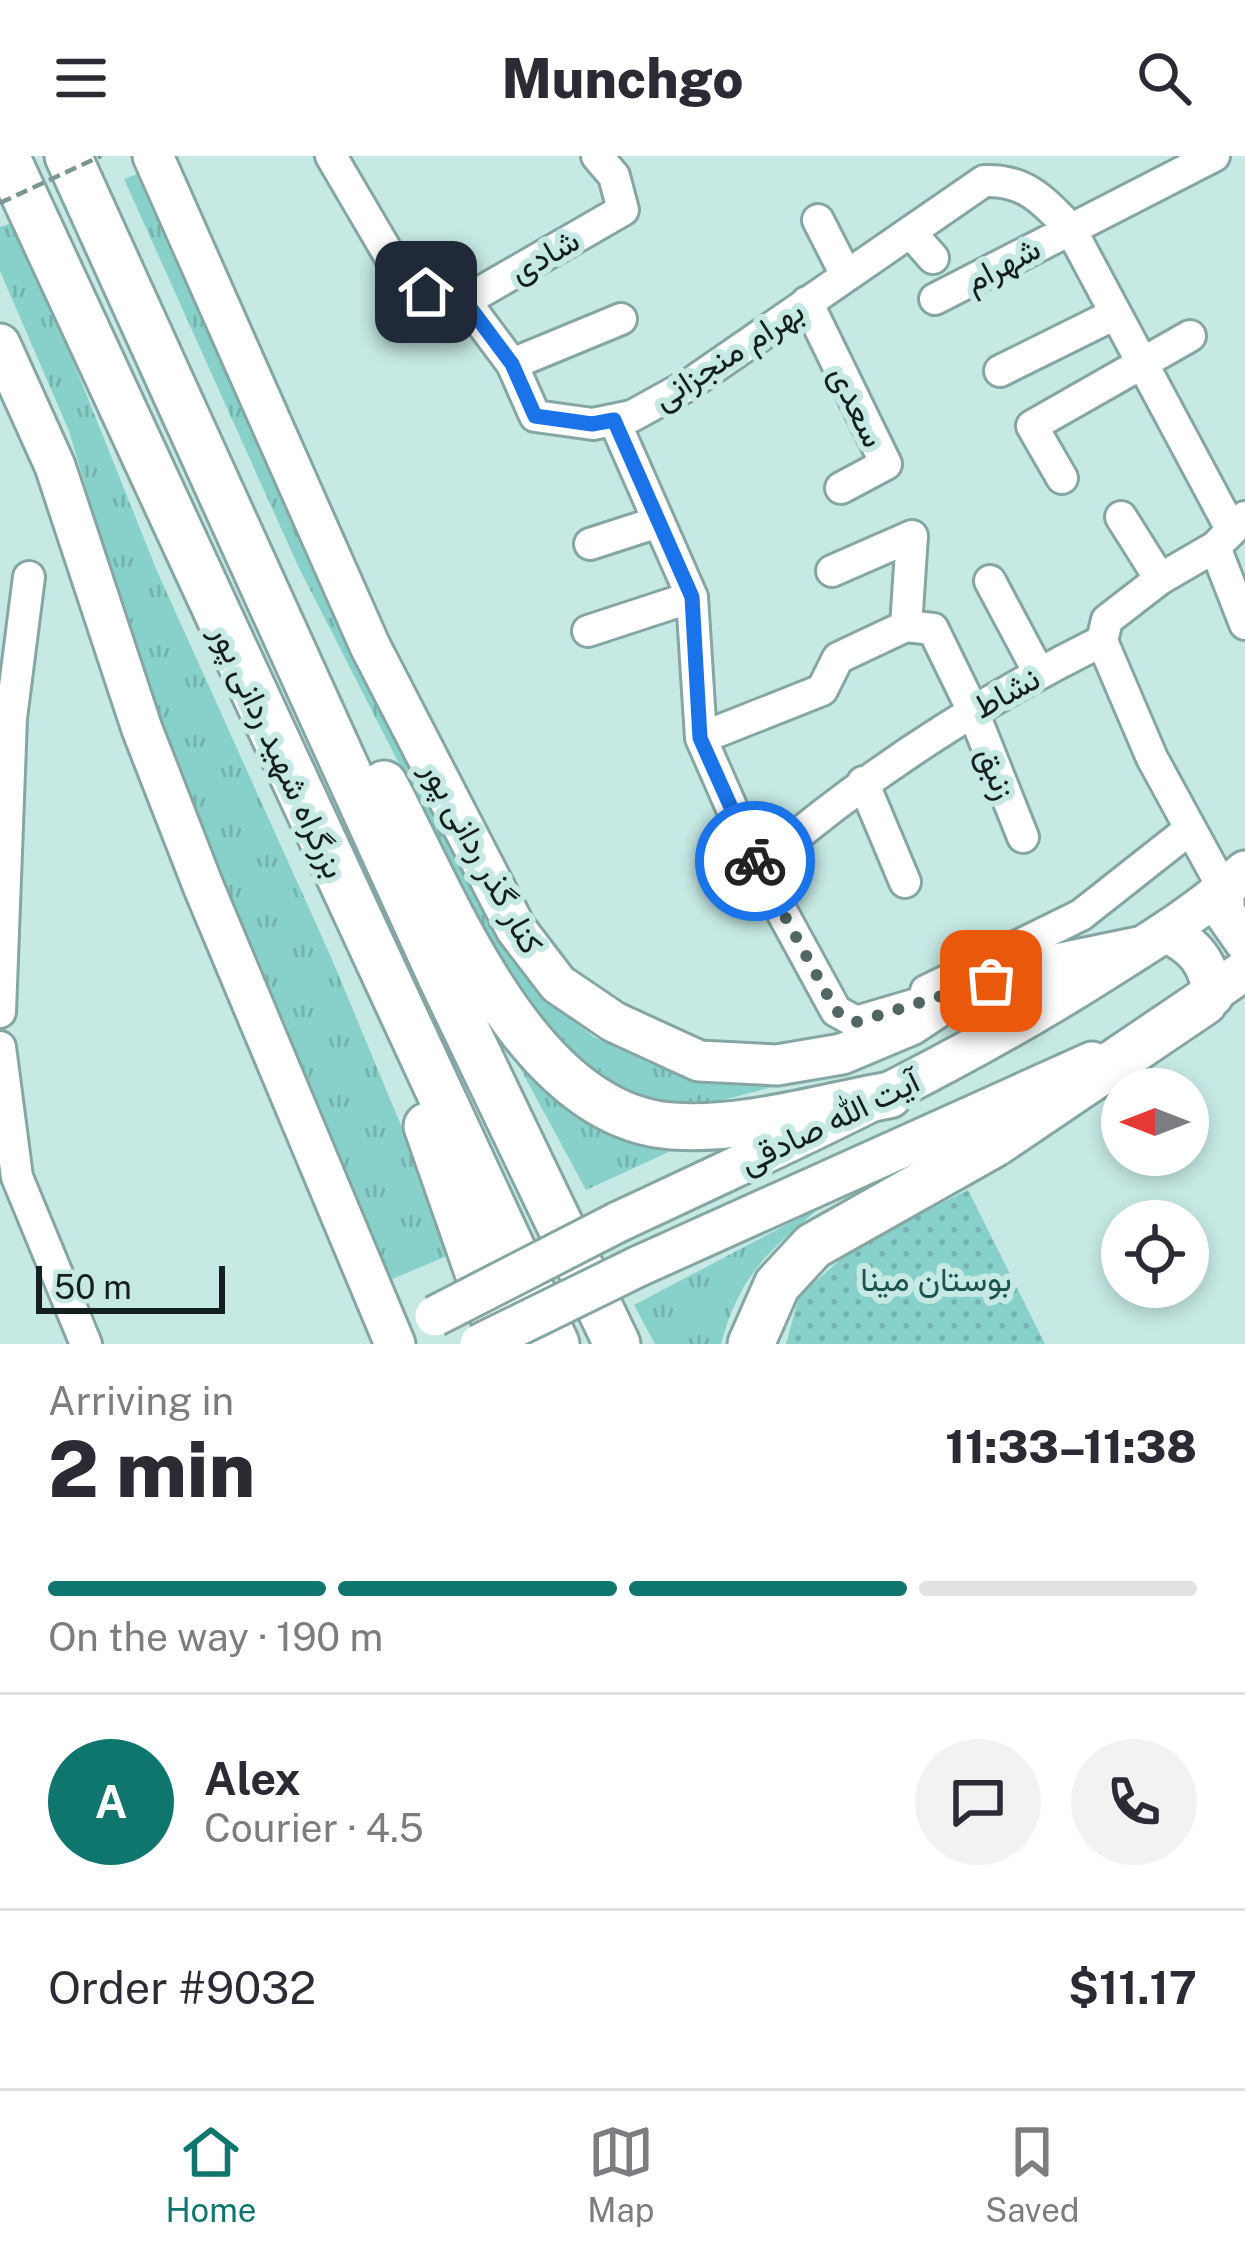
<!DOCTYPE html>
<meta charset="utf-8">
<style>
:root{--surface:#fff;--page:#f2f2f3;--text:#2b2b33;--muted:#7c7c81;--line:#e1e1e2;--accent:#0f766e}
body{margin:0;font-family:"Public Sans",Vazirmatn,sans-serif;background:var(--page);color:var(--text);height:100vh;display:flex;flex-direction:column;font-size:45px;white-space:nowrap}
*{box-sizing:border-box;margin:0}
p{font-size:39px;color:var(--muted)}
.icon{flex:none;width:66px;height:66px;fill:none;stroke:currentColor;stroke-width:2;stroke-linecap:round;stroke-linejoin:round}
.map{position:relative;height:1188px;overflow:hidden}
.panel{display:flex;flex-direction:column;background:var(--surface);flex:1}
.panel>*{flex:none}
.needle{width:78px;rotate:270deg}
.tools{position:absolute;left:1101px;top:912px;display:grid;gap:24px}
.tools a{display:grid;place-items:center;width:108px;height:108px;border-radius:50%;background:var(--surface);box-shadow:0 6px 18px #0003;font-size:60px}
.scale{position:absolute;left:36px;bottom:30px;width:189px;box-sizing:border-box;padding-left:12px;border:6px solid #13201e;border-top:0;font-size:33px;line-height:42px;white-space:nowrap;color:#13201e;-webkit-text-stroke:9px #c6e9e4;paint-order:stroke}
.pin{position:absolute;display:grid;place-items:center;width:102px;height:102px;color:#fff;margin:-51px;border-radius:24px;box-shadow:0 6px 18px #0006}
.courier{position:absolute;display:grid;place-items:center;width:120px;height:120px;margin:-60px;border:9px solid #1a73e8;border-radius:50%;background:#fff;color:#222;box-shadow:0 3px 15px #0007}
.overview em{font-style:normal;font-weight:800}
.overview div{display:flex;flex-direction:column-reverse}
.overview{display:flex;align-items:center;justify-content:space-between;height:204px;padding:0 48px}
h1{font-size:78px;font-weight:800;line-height:90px}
.bar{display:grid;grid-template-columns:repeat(4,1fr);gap:18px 12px;align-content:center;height:144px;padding:0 48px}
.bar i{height:15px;border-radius:9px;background:var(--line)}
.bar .on{background:var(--accent)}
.bar p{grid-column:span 4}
.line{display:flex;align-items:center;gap:30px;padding:0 48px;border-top:3px solid var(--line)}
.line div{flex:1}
.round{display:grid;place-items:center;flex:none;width:126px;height:126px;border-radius:63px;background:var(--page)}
header{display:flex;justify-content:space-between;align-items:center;height:156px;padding:0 48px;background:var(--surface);font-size:54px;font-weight:800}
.tab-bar{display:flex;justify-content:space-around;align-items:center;height:168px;border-top:3px solid var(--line);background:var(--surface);font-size:33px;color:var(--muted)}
.tab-bar a{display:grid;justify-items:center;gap:6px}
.tab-bar .on{color:var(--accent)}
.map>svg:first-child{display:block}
.grass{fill:url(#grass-tufts)}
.park{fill:url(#park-dots)}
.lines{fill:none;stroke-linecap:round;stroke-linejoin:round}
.minor-casing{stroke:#85a6a2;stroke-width:36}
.major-casing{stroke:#85a6a2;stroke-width:45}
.highway-casing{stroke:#85a6a2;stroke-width:51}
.minor{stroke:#fff;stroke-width:30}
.major{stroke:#fff;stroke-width:39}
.highway{stroke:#fff;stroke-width:45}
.major-bridge-casing{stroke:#85a6a2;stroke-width:45;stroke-linecap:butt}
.path-bridge{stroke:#7c9692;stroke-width:4.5;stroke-dasharray:12 6;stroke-linecap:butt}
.major-bridge{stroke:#fff;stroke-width:39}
.done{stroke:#526663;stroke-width:12;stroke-dasharray:0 21.6}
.route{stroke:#1a73e8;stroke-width:15}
.labels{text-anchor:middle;stroke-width:12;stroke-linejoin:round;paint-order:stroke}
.street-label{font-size:33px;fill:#13201e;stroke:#c6e9e4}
.park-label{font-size:33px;fill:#1d534e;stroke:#c6e9e4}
</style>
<header><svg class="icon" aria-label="menu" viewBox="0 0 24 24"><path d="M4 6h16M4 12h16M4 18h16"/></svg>Munchgo<svg class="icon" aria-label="search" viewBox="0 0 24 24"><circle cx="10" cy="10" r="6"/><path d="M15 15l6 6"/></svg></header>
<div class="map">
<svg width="1245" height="1188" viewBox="0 0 1245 1188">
<defs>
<pattern id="grass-tufts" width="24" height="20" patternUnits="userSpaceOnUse" patternTransform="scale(3)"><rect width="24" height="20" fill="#88d1ca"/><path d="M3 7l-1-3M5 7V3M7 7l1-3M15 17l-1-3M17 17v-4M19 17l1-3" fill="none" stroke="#74b3ad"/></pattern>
<pattern id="park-dots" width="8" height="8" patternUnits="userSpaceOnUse" patternTransform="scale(3)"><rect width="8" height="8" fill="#88d1ca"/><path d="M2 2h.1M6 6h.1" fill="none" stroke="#74b3ad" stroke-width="1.8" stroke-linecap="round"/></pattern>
</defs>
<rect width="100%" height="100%" fill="#c6e9e4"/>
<path class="grass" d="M143,16l331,706 68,118 52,41 57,27 43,12 83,10 -62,16 -75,-2 -94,-64 -60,-102 -188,-368 -174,-387z
M17,65l140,350 174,386 123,296 -71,30 -231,-574 -83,-278 -69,-160v-44z
M499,873l200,109 -113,52z
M822,1050c-53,44 -83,70 -101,138h-66l-21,-39z"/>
<path class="park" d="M968,1034l77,154h-259l13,-48 57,-50z"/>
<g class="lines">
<g class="minor-casing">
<path id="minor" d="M331,0l71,121 24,15 39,9 47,63 23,52 58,8 39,-8 58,-32 294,-203c40,-2 59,19 86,47l160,299
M818,64l28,55
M910,76l23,26
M935,143l279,-143
M465,145l158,-91 -9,-34 -17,-20
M807,146l79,162 -45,24
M512,208l109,-45
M1000,215l113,-56
M614,264l78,177 9,141 57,130 78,143 20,11 78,-23
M1062,322l-30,-52 158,-90
M1121,361l39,62
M590,388l68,-22
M1215,391l30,77
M832,415l80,-35 -6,90
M990,425l49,92
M588,475l104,-34
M1102,485l50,117 72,132
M701,582l121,-48 16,-32 68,-32 27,3 39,80 51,128
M863,626l42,100
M758,712c106,-92 219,-165 344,-227l5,-21 53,-41 55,-32 30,-30
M926,835l155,-76 109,-86
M0,856l11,-294 18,-141
M0,891l17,130 69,167"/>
</g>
<g class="major-casing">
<path id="major" d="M153,0l217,490 146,283 42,55 56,38 85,39 78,4 65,-11 69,-29 53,-35 54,-18 125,-26
M0,188l55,122 87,263 62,159 191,456
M1224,734v22l21,30
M1165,776c30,13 44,31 48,64
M1181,859l64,-45
M618,1066c163,-76 326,-150 478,-246 52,-33 104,-64 149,-105
M639,1110l453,-204"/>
</g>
<g class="highway-casing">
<path id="highway" d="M6,0l550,1188
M68,0l373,821 176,367
M384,628c61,113 141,332 288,342 71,5 147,-18 217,-31
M427,970l76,218
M751,1188l26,-59 36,-39 181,-102 210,-142"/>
</g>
<use href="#minor" class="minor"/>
<use href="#major" class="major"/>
<use href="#highway" class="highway"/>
<g class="major-bridge-casing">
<path id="major-bridge" d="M435,1160l183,-94
M480,1188l159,-78"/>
</g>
<path class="path-bridge" d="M0,47l101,-47"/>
<use href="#major-bridge" class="major-bridge"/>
</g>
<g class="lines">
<path class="done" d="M755,705l81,150 20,11 135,-41"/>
<path class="route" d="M426,136l39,9 47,63 23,52 57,8 22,-4 78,177 8,141 55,123"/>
</g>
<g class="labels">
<g class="street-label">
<text transform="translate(544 99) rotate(-30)" y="12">شادی</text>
<text transform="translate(1002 108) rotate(-28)" y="12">شهرام</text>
<text transform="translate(728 198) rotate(-33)" y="12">بهرام منجزانی</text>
<text transform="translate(858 250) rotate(64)" y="12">سعدی</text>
<text transform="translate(1006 536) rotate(-29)" y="12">نشاط</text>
<text transform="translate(279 595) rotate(65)" y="12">بزرگراه شهید ردانی پور</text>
<text transform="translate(997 617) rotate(68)" y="12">زنبق</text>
<text transform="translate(483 701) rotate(61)" y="12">کنار گذر ردانی پور</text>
<text transform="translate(829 965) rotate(-26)" y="12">آیت الله صادقی</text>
</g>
<g class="park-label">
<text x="936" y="1135">بوستان مینا</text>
</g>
</g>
</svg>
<div class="tools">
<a><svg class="needle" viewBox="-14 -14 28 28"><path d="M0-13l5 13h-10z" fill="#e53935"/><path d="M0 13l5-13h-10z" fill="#7c7c81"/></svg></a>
<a><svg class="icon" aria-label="locate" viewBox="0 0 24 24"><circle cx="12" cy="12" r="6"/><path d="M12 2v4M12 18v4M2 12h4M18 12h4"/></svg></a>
</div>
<div class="scale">50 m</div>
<div class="pin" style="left:991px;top:825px;background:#ea580c"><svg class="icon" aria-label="bag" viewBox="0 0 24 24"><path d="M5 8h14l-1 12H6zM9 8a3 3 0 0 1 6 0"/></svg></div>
<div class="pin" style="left:426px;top:136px;background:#1f2937"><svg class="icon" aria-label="home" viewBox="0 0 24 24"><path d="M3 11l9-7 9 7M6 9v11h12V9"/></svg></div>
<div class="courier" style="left:755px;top:705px"><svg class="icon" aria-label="bike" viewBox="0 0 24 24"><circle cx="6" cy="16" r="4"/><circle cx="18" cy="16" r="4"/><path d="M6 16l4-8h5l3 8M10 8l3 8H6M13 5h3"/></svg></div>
</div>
<section class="panel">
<div class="overview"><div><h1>2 min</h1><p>Arriving in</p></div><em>11:33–11:38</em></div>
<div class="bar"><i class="on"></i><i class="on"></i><i class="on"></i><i></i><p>On the way · 190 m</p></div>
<div class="line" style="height:216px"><b class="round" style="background:var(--accent);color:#fff">A</b><div><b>Alex</b><p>Courier · 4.5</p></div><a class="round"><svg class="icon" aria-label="chat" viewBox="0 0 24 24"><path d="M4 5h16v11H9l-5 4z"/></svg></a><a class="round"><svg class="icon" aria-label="phone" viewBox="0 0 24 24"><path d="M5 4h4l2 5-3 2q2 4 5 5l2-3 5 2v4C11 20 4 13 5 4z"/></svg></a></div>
<div class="line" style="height:156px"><div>Order #9032</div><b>$11.17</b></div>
</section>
<nav class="tab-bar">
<a class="on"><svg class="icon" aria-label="home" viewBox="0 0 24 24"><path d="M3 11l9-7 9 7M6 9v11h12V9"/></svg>Home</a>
<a><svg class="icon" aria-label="map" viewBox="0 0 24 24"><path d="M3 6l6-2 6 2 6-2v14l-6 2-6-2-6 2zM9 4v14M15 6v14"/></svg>Map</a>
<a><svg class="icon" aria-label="saved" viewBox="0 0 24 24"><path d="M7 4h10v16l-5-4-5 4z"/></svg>Saved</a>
</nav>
